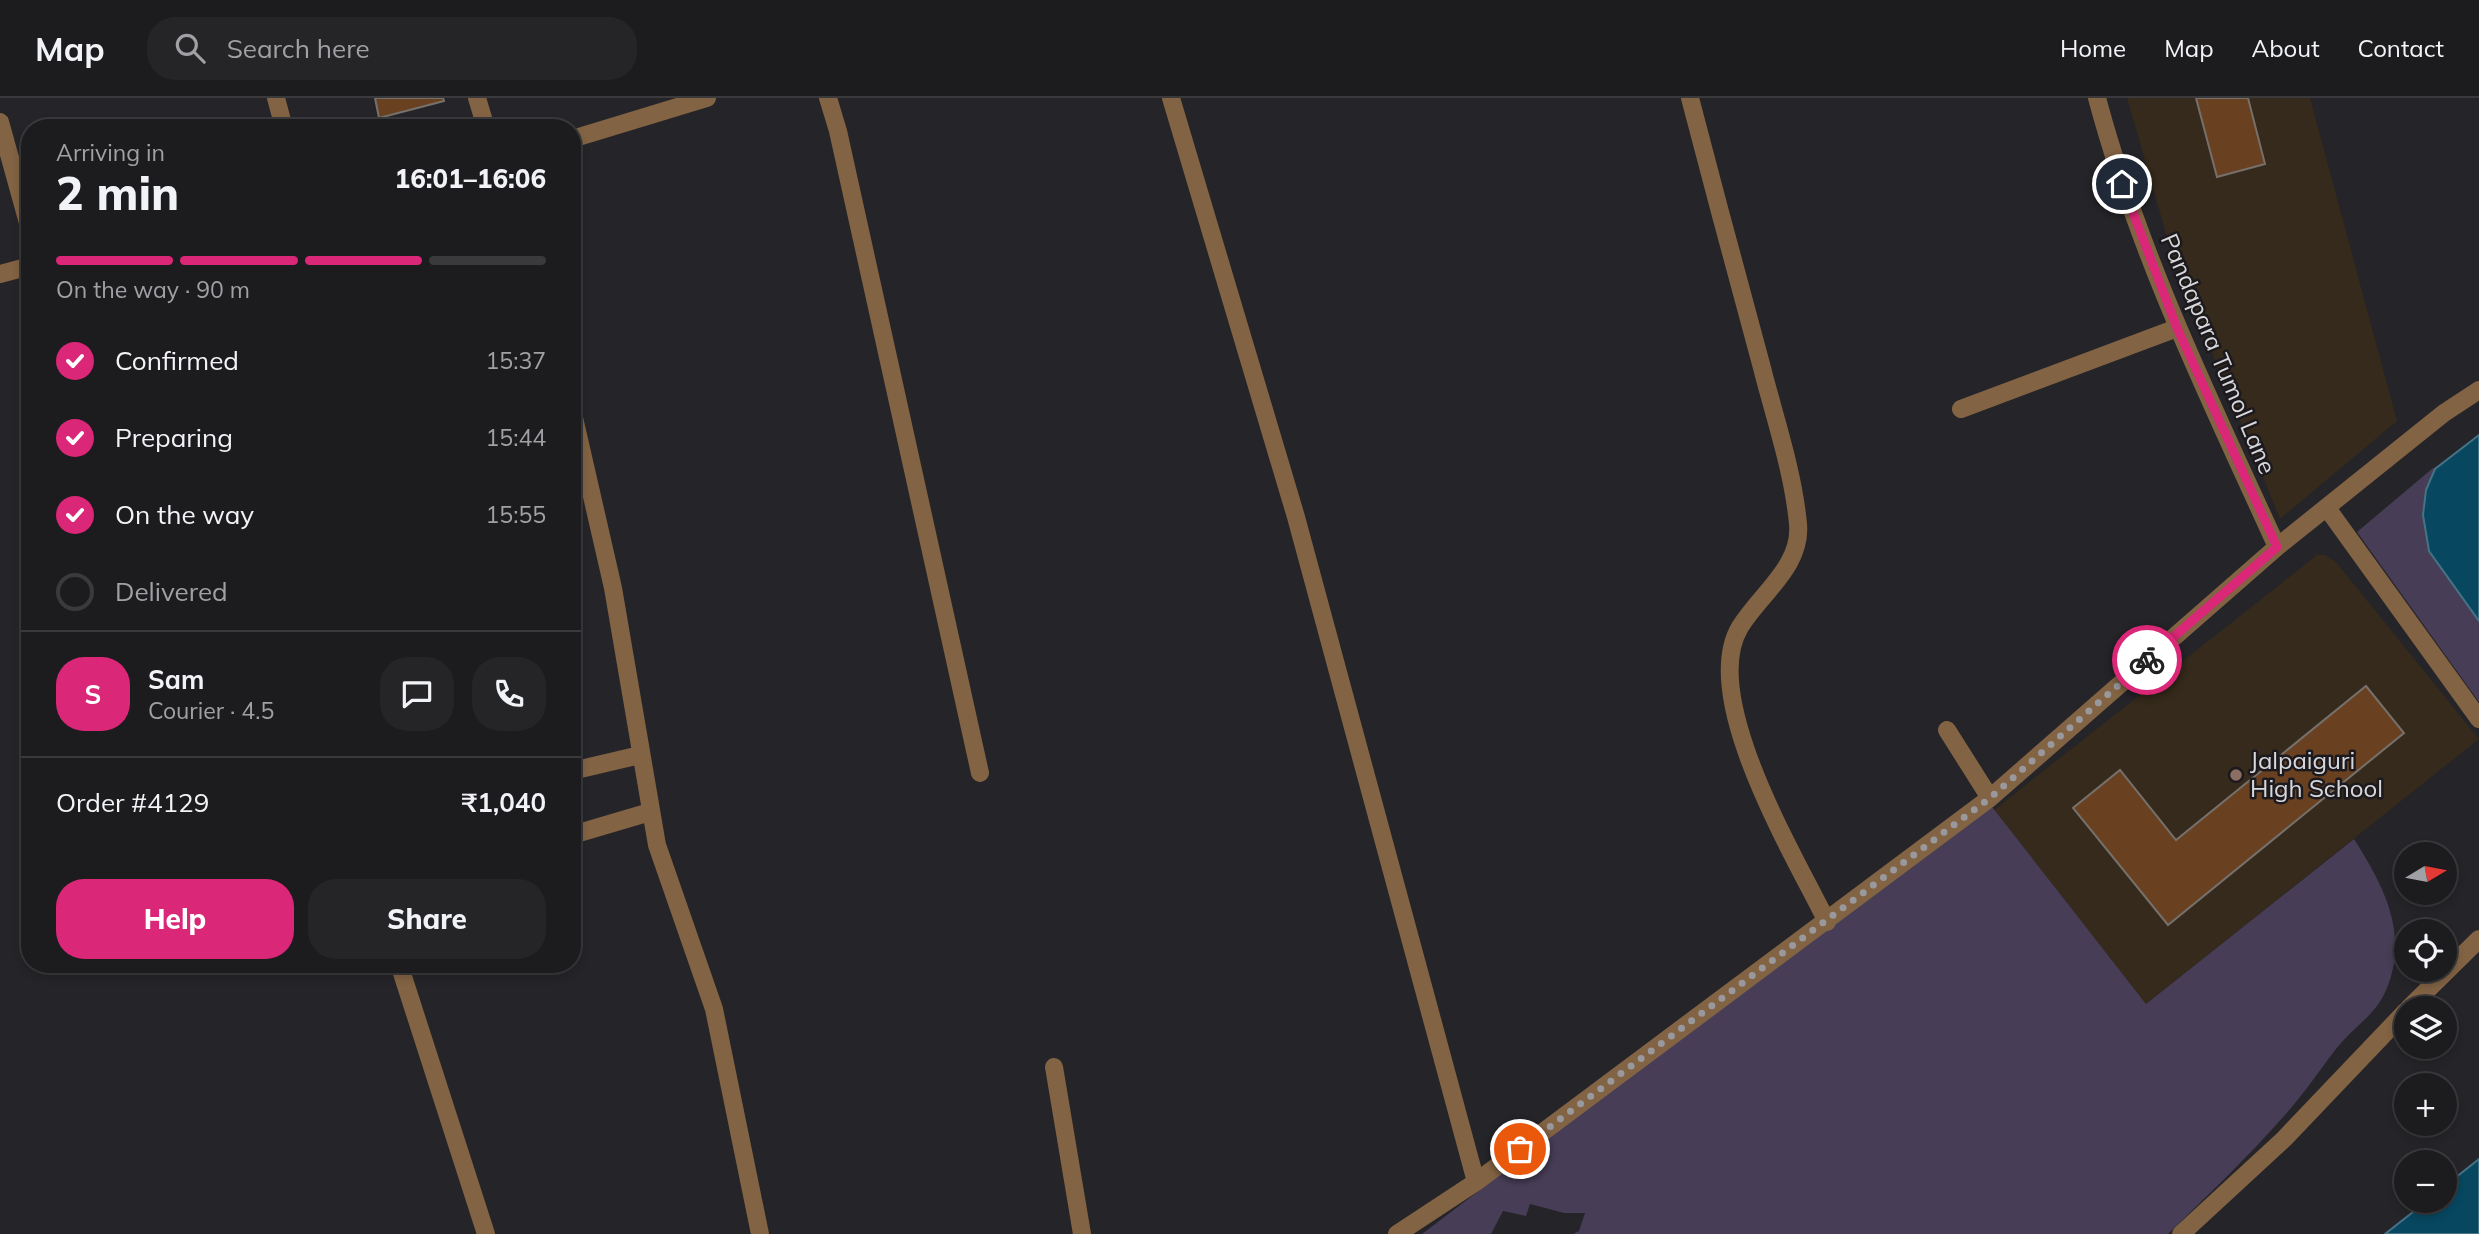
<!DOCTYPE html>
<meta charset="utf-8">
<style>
:root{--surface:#1c1b1e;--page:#252427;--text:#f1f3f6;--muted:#a0a1a4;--line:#3a393c;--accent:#db2777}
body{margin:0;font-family:Mulish,sans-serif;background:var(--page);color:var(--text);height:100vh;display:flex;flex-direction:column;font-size:26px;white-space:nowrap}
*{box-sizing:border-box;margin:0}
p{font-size:23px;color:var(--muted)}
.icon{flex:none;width:38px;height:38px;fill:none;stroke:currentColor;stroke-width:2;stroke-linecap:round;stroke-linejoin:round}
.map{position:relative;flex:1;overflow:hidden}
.drawer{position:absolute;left:21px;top:21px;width:560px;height:854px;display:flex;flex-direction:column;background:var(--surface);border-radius:28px;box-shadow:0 4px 10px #0003,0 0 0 2px var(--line)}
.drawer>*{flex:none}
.needle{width:46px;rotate:80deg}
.fabs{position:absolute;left:2394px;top:744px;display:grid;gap:14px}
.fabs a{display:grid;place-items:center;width:63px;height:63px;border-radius:50%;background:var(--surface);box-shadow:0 4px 10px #0003,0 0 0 2px var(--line);font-size:35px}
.pin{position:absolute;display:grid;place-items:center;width:60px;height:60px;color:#fff;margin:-30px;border:4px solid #fff;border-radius:50%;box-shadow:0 2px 7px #0007}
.courier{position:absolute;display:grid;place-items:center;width:70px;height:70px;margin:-35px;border:5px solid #db2777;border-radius:50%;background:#fff;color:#222;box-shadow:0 2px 9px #0007}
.overview em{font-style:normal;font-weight:800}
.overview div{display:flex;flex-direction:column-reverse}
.overview{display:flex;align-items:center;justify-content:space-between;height:119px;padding:0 35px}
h1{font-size:46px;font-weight:800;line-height:52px}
.bar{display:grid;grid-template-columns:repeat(4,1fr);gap:10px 7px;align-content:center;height:84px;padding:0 35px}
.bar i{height:9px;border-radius:5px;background:var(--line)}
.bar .selected{background:var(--accent)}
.bar p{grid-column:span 4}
.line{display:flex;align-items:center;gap:18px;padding:0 35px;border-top:2px solid var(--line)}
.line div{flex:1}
.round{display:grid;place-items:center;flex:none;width:74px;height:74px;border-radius:28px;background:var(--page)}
ol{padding:0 35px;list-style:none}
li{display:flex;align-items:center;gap:21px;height:77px}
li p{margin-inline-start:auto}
li .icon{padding:7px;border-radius:50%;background:var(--accent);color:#fff;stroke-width:4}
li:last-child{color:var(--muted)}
li i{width:38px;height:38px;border:4px solid var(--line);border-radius:50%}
.button{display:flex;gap:14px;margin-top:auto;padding:14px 35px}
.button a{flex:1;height:80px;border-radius:28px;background:var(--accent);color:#fff;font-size:28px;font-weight:800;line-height:80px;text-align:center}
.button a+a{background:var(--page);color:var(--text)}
header{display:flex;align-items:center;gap:42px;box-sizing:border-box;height:98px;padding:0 35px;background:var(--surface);border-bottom:2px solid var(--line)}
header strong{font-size:33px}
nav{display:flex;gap:38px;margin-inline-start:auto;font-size:24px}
.search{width:490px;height:63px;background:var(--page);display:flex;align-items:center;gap:18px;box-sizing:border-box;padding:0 24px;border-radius:28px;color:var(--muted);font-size:26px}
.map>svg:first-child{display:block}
.education{fill:#352a1b}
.green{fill:#473d56}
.water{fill:#074760;stroke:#467285;stroke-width:2}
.building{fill:#694121;stroke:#75706c;stroke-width:2}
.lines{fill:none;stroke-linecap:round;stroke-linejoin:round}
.minor{stroke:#826344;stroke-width:18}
.done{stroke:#99989c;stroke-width:7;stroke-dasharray:0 12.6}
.route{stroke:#db2777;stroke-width:9}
.education-dot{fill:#8d6e63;stroke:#1c1a1e;stroke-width:2.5}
.labels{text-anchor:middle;stroke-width:5;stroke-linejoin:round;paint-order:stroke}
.street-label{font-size:24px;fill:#d8d7da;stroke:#1c1a1e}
.poi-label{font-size:24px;fill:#d8d7da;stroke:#1c1a1e;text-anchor:start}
</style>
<header>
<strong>Map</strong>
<div class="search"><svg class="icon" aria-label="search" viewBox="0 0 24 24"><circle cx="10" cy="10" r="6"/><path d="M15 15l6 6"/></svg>Search here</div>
<nav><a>Home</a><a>Map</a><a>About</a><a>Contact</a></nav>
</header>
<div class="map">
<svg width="2479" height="1136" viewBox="0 0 2479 1136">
<rect width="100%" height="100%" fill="#252428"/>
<path class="education" d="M2127,0h183l87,323 -117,98 -109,-268z
M2317,457h8l11,7 143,177 -333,265 -152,-194z"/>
<path class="green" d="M2433,370l2,1 -9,21 -3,25 6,36 50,70v81l-122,-170z
M1989,705l157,201 208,-165c24,38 49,81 39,129 -10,46 -31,49 -57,81 -17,22 -33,46 -52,67 -36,41 -77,80 -116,118h-595l6,-3 6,-18h-21l-34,-9 -4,12 -23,-5 -12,23h-69z"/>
<path class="water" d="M2479,337v186l-50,-70 -6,-36 3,-25 9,-21z
M2479,1061v75h-94l42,-33 18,-1v-14z"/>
<path class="building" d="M375,0h68l1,3 -65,17z
M2196,0h52l17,66 -48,13z
M2366,588l38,47 -236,192 -95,-117 47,-38 56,70z"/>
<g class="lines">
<path class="minor" d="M276,0l8,30
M477,0l9,30
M828,0l10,33 142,642
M1171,0l125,419 180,665 -79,52
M1690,0c23,89 47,177 71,266 13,52 32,106 37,160 4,42 -37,69 -58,103 -42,70 55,229 87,295
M2097,0c42,157 113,302 180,449
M0,24l30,108
M572,41l135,-41
M0,176l30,-8
M572,311l41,179 44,257 57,164 46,225
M1961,311l216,-81
M2327,410l152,211
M1947,632l43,68
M572,673l68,-16
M572,737l78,-23
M399,866l87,270
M2409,910l70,-69
M1054,969l28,167
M1476,1084l514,-384 287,-251 167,-134 35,-23
M2181,1136l103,-95 122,-128"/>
</g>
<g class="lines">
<path class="done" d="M1520,1051l470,-351 157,-138"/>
<path class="route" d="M2122,86l55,144 100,219 -130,113"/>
</g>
<circle class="education-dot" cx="2236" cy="677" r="7"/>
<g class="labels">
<g class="street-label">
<text transform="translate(2218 256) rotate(67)" y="8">Pandapara Tumol Lane</text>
</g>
<g class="poi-label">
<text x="2250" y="671">Jalpaiguri<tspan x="2250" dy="28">High School</tspan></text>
</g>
</g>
</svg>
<div class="fabs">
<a><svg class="needle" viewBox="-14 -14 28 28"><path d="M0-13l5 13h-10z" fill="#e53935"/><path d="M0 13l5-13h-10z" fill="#a0a1a4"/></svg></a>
<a><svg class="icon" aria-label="locate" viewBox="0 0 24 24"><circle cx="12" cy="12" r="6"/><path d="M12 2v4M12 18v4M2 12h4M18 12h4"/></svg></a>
<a><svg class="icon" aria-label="layers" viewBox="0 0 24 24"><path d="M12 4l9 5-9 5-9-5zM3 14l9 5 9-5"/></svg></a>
<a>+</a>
<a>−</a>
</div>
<div class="pin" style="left:1520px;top:1051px;background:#ea580c"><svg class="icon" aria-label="bag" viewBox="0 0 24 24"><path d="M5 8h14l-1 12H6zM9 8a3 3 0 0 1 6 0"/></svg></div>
<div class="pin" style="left:2122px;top:86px;background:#1f2937"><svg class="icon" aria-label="home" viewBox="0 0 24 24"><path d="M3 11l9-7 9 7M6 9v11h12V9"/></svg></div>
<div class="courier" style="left:2147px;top:562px"><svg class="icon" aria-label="bike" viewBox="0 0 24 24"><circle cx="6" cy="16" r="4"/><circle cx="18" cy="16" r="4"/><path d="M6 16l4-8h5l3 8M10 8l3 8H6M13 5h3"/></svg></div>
<section class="drawer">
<div class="overview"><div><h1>2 min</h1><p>Arriving in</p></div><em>16:01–16:06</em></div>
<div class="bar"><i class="selected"></i><i class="selected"></i><i class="selected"></i><i></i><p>On the way · 90 m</p></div>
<ol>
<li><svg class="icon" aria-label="check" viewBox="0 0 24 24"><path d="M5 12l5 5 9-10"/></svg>Confirmed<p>15:37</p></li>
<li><svg class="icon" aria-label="check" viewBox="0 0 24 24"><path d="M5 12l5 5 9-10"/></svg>Preparing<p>15:44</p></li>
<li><svg class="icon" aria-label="check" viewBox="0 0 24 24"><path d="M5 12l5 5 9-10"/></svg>On the way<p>15:55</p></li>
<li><i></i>Delivered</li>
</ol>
<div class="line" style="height:126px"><b class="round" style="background:var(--accent);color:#fff">S</b><div><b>Sam</b><p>Courier · 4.5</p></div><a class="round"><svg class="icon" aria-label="chat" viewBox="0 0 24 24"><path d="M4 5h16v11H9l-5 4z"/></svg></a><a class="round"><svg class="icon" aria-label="phone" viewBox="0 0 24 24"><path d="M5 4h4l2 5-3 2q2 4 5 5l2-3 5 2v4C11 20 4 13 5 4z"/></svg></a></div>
<div class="line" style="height:91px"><div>Order #4129</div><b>₹1,040</b></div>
<div class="button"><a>Help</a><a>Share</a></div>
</section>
</div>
